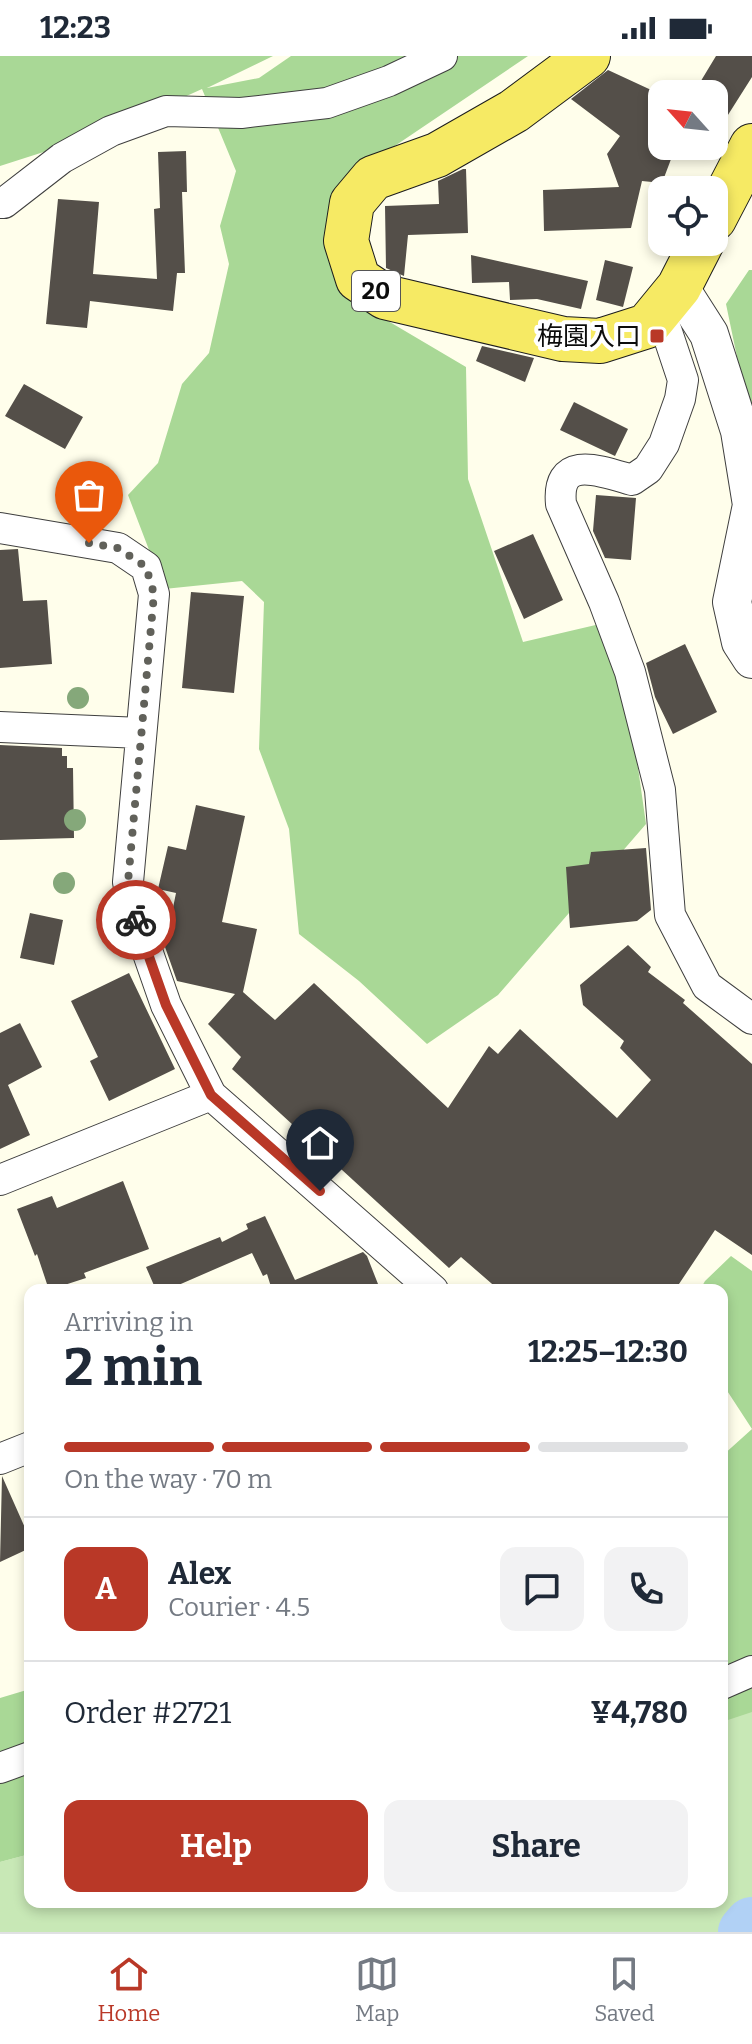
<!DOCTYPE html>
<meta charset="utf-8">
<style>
:root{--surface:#fff;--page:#f2f2f3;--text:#1f2937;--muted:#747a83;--line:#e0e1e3;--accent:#b93827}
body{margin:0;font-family:Bitter,"Noto Sans JP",serif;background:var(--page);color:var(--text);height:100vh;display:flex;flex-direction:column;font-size:30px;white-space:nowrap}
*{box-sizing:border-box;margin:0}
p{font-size:26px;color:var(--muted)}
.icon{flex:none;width:44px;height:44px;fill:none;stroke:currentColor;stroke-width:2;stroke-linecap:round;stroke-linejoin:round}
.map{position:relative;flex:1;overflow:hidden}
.drawer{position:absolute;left:24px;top:1228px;width:704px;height:624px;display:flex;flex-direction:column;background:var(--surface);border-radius:16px;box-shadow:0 4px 12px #0003}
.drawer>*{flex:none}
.needle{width:52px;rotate:297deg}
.fabs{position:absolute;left:648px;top:24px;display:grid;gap:16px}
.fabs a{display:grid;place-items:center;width:80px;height:80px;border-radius:16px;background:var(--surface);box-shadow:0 4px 12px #0003;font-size:40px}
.pin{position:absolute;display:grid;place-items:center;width:68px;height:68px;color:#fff;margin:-82px -34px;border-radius:50% 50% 50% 0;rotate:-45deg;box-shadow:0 0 8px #0007}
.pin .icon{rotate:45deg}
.courier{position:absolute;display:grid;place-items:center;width:80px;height:80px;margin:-40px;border:6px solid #b93827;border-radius:50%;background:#fff;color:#222;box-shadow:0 2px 10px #0007}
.summary em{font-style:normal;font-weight:700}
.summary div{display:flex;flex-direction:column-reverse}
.summary{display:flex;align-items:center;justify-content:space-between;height:136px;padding:0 40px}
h1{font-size:52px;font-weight:700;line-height:60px}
.bar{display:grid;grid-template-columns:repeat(4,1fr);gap:12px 8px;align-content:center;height:96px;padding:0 40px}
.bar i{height:10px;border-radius:6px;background:var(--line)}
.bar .selected{background:var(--accent)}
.bar p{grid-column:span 4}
.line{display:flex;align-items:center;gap:20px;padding:0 40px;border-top:2px solid var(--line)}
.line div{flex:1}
.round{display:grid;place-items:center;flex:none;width:84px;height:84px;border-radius:16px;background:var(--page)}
.cta{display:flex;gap:16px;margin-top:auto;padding:16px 40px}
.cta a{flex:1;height:92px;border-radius:16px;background:var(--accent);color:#fff;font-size:32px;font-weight:700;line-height:92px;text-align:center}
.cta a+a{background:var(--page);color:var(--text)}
.status{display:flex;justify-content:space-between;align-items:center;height:56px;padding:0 40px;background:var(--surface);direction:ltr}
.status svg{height:22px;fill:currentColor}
.dock{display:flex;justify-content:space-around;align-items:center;height:112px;border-top:2px solid var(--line);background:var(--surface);font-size:22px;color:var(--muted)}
.dock a{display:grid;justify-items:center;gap:4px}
.dock .selected{color:var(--accent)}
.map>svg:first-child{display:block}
.green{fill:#c8e8b6}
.forest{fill:#a9d896}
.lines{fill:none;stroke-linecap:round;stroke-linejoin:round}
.river{stroke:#b1d1f5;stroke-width:56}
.building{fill:#544f49}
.minor-casing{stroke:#3f3f3f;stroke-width:32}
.tertiary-casing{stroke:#3f3f3f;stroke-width:40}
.primary-casing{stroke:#1d1d1d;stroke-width:46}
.minor{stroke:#fff;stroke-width:30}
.tertiary{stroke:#fff;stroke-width:38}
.primary{stroke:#f6ea64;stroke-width:44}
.tree{fill:#85a87a}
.done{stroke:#61615a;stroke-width:8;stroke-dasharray:0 14.4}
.route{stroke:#b93827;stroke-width:10}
.poi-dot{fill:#b93827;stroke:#fff;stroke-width:3}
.labels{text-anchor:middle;stroke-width:8;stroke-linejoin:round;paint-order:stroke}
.shield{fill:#fff;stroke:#555;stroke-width:2}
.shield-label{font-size:24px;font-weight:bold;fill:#0c0c0c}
.poi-label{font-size:26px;fill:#0c0c0c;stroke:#fff;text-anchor:end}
</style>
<div class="status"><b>12:23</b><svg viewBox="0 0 49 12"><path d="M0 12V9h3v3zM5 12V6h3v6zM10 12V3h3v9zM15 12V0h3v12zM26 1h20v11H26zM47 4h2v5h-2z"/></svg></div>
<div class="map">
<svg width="752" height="1876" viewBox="0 0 752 1876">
<rect width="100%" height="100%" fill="#fffeeb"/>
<path class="green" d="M752,1651v225h-752v-70l30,-8v48h692v-187z"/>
<path class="forest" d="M0,0h273l-66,32 52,-10 32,-22h237l-154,104 -24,93 33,65 83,49 2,112 55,163 94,-22 29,204 -148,171 -71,49 -68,-63 -60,-47 -10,-105 -30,-80 5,-147 -22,-21 -78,8 -36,-94 30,-32 24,-79 27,-31 20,-89 -9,-38 16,-55 -34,-82 -93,42 -109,35z
M749,214h3v159l-26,-125z
M731,1200l21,15v441l-30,10v-266l30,-27 -30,-46v-93h-22l5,-9z
M30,1633v165l-30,8v-164z"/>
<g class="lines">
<path class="river" d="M746,1876l6,-7"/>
</g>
<path class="building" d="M716,0h36v21l-38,60v-43h-21z
M608,14l54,25v51h14l-14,37 -20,-2 -11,47 -87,3 -1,-41 76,-3 -12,-33 13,-18 -49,-37z
M186,95l1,41h-5l3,81h-8l-4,38 -83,-10 -3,27 -41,-4 12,-125 41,3 -6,72 64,5 -3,-70 6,-1 -2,-56z
M463,113h3l2,64 -60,2 -4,41 -18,-8 -1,-62 54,-2 -1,-23z
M471,199l117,26 -7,28 -44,-10 -27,1 -1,-18 -37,1z
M605,204l28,7 -10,40 -27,-7z
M482,290l52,12 -9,24 -49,-21z
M24,328l59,33 -18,32 -60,-33z
M574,346l54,27 -13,27 -55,-26z
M596,439l40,3 -5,62 -26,-2 -12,-27z
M533,478l30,66 -39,19 -30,-68z
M18,493l5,52 24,-1 5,64 -52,4v-118z
M191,536l53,4 -10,97 -52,-5z
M685,588l32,68 -44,22 -18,-37 -9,-34z
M0,689l62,3v8h5v12h6l1,70 -74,2z
M196,749l49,11 -23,106 35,7 -14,63 32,28 39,-37 134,125 41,-62 9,8 22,-25 97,89 34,-38 -31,-32 4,-7 -41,-36 -3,-20 48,-40 23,22 -3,5 37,28 -2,3 69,61v191l-37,-25 -40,60h-176l-38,-33 -12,11 -217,-199 9,-12 -33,-33 27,-30 -58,-13 -12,-34 11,-54 -18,-4 10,-43 18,4z
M646,792l5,62 -14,11 -67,7 -4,-61 23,-3 2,-12z
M30,857l33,7 -9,45 -34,-7z
M129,917l46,96 -66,32 -19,-40 8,-4 -27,-56z
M20,967l22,44 -34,18 22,50 -30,14v-116z
M123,1125l26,68 -65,24 2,5 -37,12 -12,-36 -2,2 -18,-47 35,-13 5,12z
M265,1160l30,64 68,-28 4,4 11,28 -15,6h-91l-5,-16 -4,2 -11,-23 -85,37h-11l-10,-23 74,-30 2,5 26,-13 -2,-5z
M2,1420l28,63v9l-30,14z"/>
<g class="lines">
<g class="minor-casing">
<path id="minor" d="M0,147h4l58,-45 49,-27 55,-20 75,2 86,-10 62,-22 53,-25
M660,255l23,69 -3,19 -16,45 -16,25 -16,11c-31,-9 -76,-27 -71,24l43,98 26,70 30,118 10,125 37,71 45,33
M0,472l118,20 28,19 8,27 -26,288 8,37 30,86 45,90 222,195
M0,671l141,6
M0,1124l211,-85
M0,1403l30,-12
M722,1628l30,-13
M0,1712l30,-11"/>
</g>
<g class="tertiary-casing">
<path id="tertiary" d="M679,231l30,47 31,97 12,74 -20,97 9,40 11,17"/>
</g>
<g class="primary-casing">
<path id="primary" d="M588,0l-74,55 -77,44 -64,23 -21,25 -6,38 12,38 27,18 178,42 37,2 47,-15 32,-39 23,-45
M714,163l38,-73"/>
</g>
<use href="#minor" class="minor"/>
<use href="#tertiary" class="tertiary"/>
<use href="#primary" class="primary"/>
</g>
<g class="tree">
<circle cx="78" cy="642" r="11"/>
<circle cx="75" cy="764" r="11"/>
<circle cx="64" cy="827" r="11"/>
</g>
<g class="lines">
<path class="done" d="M89,487l29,5 28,19 8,27 -26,288 8,38"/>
<path class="route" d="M136,864l30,85 45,90 109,96"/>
</g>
<rect class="poi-dot" x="649" y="272" width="16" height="16" rx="4"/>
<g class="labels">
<rect class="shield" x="352" y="215" width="48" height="40" rx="6"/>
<g class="shield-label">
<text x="376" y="243">20</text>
</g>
<g class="poi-label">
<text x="641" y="289">梅園入口</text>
</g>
</g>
</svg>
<div class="fabs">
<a><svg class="needle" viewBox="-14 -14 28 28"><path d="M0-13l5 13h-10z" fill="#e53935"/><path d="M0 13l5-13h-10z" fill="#747a83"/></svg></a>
<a><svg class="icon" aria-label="locate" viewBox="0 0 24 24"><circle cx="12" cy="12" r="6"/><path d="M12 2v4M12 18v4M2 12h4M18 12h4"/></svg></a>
</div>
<div class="pin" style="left:89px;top:487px;background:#ea580c"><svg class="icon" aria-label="bag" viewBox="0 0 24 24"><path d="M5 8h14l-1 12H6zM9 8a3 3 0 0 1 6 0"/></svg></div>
<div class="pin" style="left:320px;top:1135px;background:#1f2937"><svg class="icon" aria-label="home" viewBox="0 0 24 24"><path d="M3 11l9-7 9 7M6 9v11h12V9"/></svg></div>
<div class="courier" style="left:136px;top:864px"><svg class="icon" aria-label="bike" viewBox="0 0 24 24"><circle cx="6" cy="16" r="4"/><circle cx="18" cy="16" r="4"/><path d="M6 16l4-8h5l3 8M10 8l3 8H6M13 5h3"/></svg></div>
<section class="drawer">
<div class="summary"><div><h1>2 min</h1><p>Arriving in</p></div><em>12:25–12:30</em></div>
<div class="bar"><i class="selected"></i><i class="selected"></i><i class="selected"></i><i></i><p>On the way · 70 m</p></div>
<div class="line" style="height:144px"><b class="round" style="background:var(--accent);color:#fff">A</b><div><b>Alex</b><p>Courier · 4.5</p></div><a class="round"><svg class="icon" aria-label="chat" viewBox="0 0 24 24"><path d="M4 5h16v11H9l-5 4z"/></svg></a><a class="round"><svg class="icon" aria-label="phone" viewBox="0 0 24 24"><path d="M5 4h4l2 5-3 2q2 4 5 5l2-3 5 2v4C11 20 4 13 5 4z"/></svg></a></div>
<div class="line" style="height:104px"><div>Order #2721</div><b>¥4,780</b></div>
<div class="cta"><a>Help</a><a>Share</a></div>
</section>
</div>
<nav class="dock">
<a class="selected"><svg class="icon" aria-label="home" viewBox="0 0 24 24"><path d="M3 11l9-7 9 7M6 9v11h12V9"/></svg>Home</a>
<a><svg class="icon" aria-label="map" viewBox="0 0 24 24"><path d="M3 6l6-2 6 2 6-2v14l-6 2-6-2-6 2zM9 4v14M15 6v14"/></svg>Map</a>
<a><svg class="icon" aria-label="saved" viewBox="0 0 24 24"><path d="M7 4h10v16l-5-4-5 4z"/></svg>Saved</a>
</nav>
